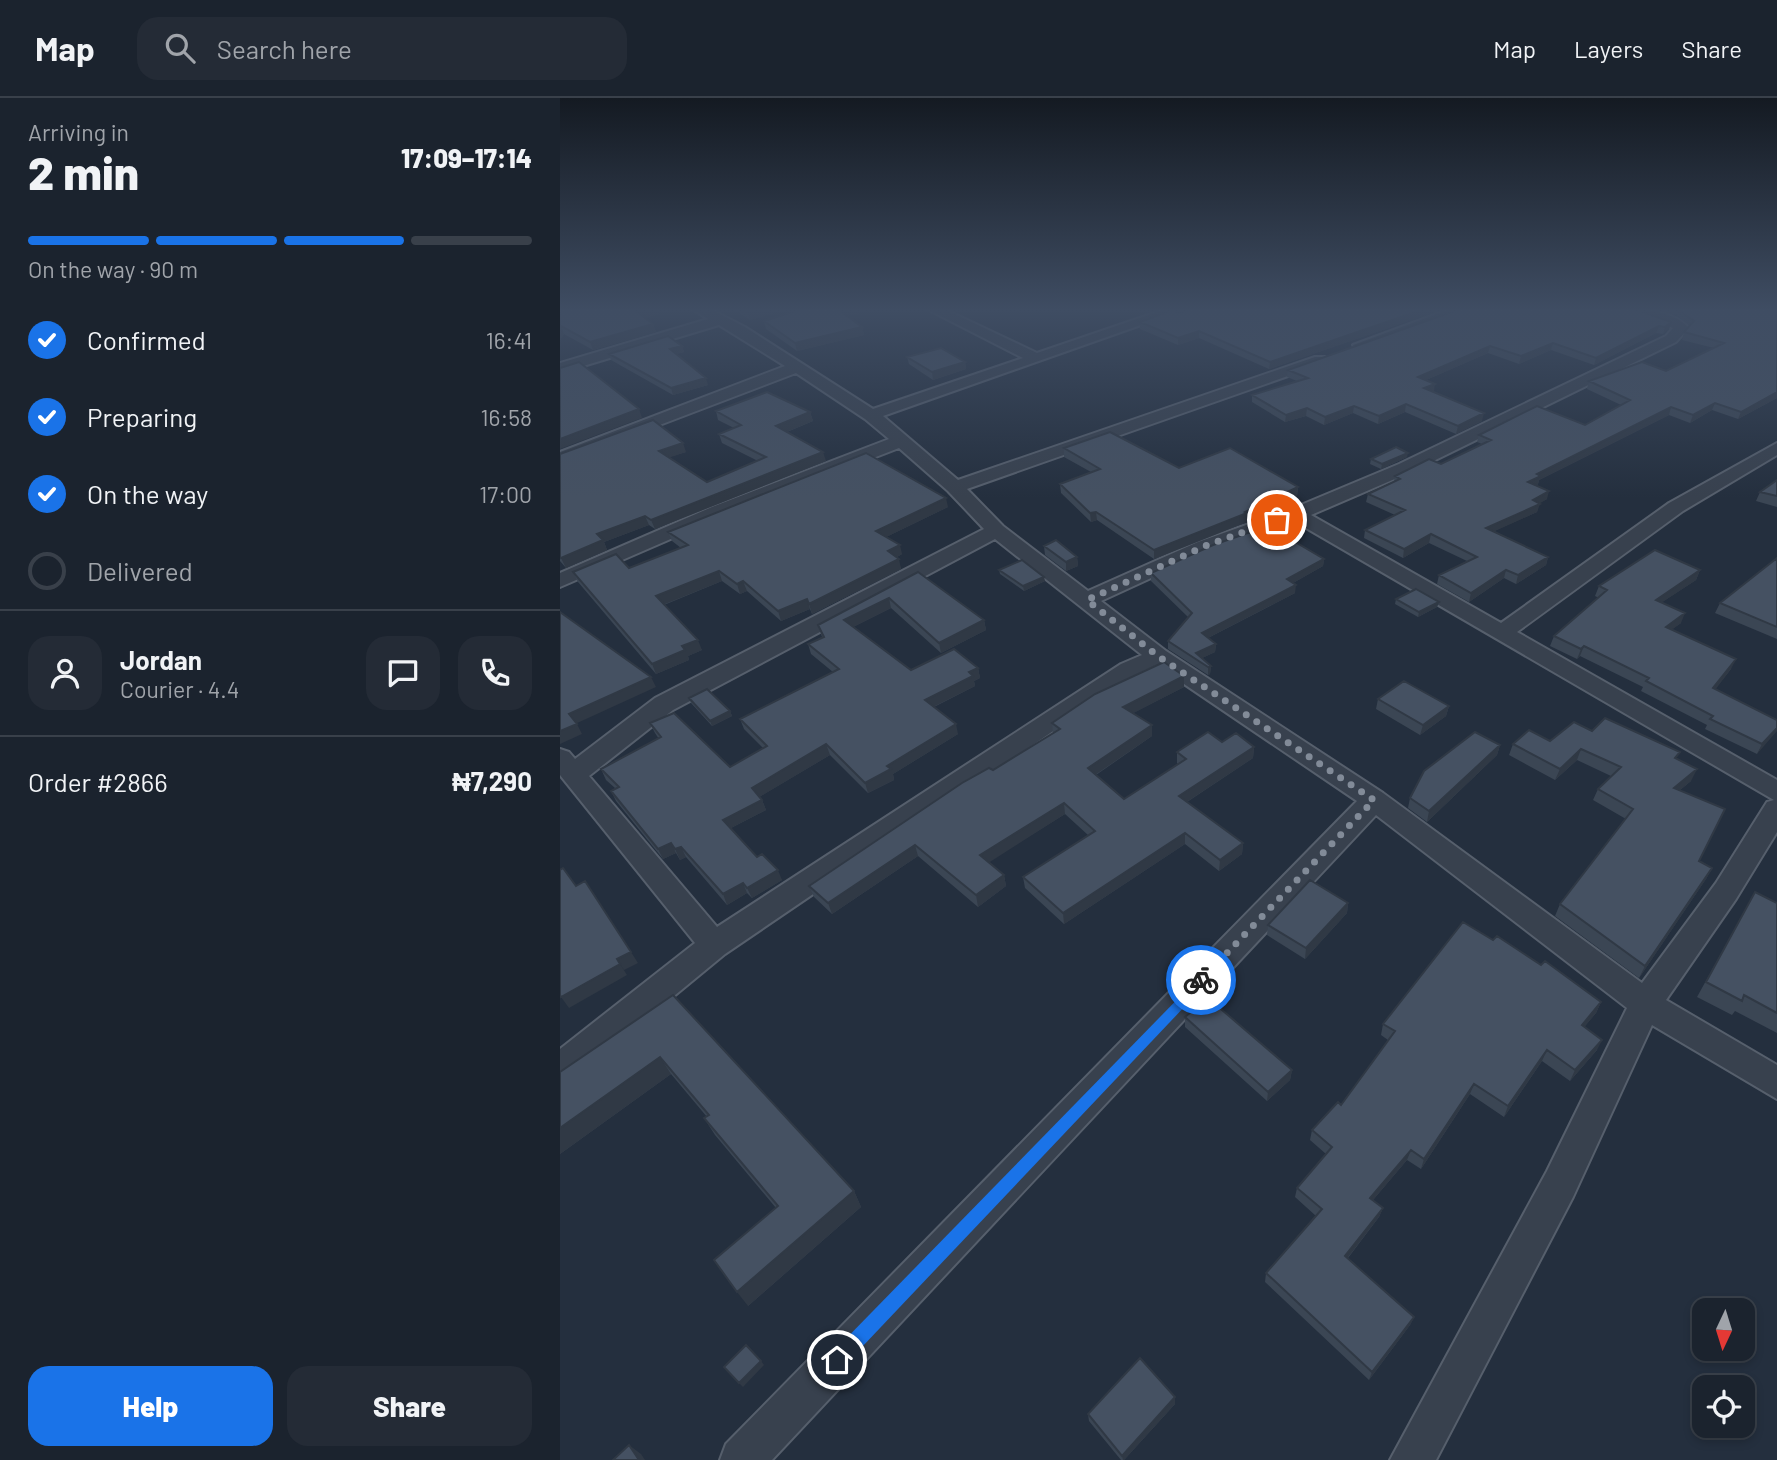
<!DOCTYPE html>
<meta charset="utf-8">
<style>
:root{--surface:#1b232e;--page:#242b36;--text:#f1f3f6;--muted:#a0a4aa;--line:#39404a;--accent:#1a73e8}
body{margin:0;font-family:Barlow,sans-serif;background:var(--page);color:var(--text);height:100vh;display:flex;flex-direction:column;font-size:26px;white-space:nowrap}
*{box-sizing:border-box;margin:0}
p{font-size:23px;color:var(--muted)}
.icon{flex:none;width:38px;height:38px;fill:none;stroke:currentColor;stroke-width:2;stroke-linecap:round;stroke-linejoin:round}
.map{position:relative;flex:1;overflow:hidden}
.sheet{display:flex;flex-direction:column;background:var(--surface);width:560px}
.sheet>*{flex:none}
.needle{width:46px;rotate:184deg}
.tools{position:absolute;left:1132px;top:1200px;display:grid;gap:14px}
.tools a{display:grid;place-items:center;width:63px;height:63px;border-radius:14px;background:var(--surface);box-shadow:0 4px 10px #0003,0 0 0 2px var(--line);font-size:35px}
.pin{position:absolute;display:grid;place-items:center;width:60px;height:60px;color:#fff;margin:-30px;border:4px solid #fff;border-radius:50%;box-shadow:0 2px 7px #0007}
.courier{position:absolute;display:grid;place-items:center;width:70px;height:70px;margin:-35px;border:5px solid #1a73e8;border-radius:50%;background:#fff;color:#222;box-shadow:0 2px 9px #0007}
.headline em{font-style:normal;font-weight:800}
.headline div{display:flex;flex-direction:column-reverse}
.headline{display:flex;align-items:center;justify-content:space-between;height:119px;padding:0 28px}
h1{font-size:46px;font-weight:800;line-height:52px}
.bar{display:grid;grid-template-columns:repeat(4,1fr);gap:10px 7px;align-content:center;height:84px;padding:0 28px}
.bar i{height:9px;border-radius:5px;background:var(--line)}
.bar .active{background:var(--accent)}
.bar p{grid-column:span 4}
.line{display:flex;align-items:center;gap:18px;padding:0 28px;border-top:2px solid var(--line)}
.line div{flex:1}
.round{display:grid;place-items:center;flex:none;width:74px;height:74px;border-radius:21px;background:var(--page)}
ol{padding:0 28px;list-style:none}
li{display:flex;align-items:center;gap:21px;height:77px}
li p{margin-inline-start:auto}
li .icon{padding:7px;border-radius:50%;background:var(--accent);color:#fff;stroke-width:4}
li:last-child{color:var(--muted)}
li i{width:38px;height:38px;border:4px solid var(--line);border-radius:50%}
.button{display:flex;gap:14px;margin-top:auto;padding:14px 28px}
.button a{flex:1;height:80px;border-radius:21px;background:var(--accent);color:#fff;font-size:28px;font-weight:800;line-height:80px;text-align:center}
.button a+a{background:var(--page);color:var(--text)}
header{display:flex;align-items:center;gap:42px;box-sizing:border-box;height:98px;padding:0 35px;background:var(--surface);border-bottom:2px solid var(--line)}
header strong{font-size:33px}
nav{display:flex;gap:38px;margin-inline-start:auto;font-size:24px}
.search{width:490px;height:63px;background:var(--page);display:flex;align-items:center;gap:18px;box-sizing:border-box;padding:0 24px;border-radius:21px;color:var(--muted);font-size:26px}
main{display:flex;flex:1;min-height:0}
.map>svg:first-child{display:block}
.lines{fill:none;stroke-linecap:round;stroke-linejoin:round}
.minor-casing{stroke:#565f6c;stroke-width:4}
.minor{fill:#38414e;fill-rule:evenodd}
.wall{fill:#3b4654}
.shaded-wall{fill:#303945}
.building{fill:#455162;stroke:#303945;stroke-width:2}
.route{fill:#1a73e8}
.done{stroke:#828b98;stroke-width:7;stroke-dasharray:0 12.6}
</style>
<header>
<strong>Map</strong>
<div class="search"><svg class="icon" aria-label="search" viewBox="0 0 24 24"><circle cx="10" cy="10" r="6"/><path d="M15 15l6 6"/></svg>Search here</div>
<nav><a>Map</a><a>Layers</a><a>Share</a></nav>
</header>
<main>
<section class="sheet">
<div class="headline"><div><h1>2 min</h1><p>Arriving in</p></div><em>17:09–17:14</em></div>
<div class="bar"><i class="active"></i><i class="active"></i><i class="active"></i><i></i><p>On the way · 90 m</p></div>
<ol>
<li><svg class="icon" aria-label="check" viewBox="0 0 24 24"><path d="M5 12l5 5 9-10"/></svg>Confirmed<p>16:41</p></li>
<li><svg class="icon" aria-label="check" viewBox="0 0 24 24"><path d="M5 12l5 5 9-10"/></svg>Preparing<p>16:58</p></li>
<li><svg class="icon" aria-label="check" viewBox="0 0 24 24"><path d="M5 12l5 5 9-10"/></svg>On the way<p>17:00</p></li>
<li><i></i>Delivered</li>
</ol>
<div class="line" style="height:126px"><a class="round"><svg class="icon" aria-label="person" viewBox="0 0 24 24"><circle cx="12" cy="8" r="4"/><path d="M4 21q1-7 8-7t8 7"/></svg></a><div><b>Jordan</b><p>Courier · 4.4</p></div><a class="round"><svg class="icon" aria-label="chat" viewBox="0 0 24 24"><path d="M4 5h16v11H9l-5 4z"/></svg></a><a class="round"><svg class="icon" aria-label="phone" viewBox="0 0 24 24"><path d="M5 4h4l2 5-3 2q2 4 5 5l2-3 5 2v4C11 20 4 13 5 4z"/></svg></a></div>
<div class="line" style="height:91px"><div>Order #2866</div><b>₦7,290</b></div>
<div class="button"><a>Help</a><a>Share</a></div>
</section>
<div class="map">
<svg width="1217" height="1362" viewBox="0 0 1217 1362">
<rect width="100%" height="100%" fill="#242f3e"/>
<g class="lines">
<g class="minor-casing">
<path id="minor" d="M131,210h17l37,19 128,82 150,-51 -98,-50h17l95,45 132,-45h20l-306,108 75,64 357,-123h10v6l-358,126 36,37 85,65 110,-49 91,-32 110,-46 267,-128 7,-8 -54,-20c22,0 55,3 70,20l-13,14 -265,130 -100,43 190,108 168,-120 108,-60v12l-94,56 -166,121 260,148v52l-41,67 -70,101 111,65v34l-125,-74 -79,172 -137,263h-46l157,-289 80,-163 -251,-193 -604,645h-52l6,-16 631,-643 -201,-136 -19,9 -412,280 -153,126 -12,4v-35l135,-106 -135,-168v-26l9,3 6,7 80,-61 329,-169 -36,-38 -49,-43 -173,67 -166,72v-14l152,-66 177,-68 -24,-20 -69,-46 -236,90v-11l225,-86 -66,-41 -159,48v-10l148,-44zM734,423l480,279 -7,2 -51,81 -74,100 -259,-190 -217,-142 -65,-50 111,-51zM435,441l147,116 -21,9 -404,263 -128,-151 84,-66z
M893,210h20l-108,40h-10l-2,-3z"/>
</g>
<use href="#minor" class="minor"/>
</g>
<path class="wall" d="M0,210h108l-10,2 1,4 -14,4 8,6 3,8 -63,18 -29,-16 -4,6z
M172,210h59l-41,12z
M245,210h75l-33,8 15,11 2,8 -67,16 -31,-22 -2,-8z
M632,210h254l-177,61 -70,-31 -21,7 -38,-16v-7l40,-9z
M1089,210h128v90l-39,21 -26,-9 -22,13 -21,-8 -130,65 -1,4 -2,2 11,13 -8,4 -2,9 -43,19 54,26 -2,8 -30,19 -12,-6 -35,24 -32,-18 2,-9 28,-14 -38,-18 -26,15 -39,-20 1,-8 30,-15 -29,-13 2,-8 26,-13 1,-5 46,-12 41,-20 -5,-2 2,-7 106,-10 36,-20 -34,-16 2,-8 77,-10 48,-23 -32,-8 2,-8 6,-6 -14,-11z
M1111,224l-2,7 -6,5 -7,-1 -62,32 -43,-15 -32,14 -31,-11 -62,27 8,11 -1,1 49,29 -26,13 -51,-22 -27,12 -25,-11 -29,12 -18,-9 -21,6 -33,-20v-7l45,-14 -10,-4 1,-7z
M122,248l2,6 -8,2 32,31 -35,10 -62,-35 -2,-6z
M347,259l58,5 1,7 -33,11 -24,-16z
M156,313l94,1 3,9 -26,11 39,29 -171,68 -6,-4 -45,17 3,8 -41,18 -6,-7v-107l126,-2 -17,5 38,25 51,-21 -36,-18 -3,-9 15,-6 -16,-8z
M504,350l234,39 -1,9 -50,24v2l-93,37 -57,-39 -6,2 -30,-29 -1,-9 31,-12 -27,-15z
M847,359l-26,12 -11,-5 1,-5z
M1217,382v27l-21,-6 4,-9z
M388,409l-62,30 16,17 -5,3 4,12 -89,45 -2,-5 -29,12 -34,-30 -7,3 -18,-13 -58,24 38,45 -14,6 1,4 -33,14 -78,-92 -5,-10 56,-4 52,-20 -9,-7 -4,-9z
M484,448l33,11 1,9 -12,5 -21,-16z
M1217,460v81l-62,-26 5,-10z
M764,461l-1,7 -30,17 2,10 -87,45 8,6 -1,8 -13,6 9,8 -1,8 -2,1 -40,-26v-8l20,-24 -37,-36v-8z
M439,472l46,11 -21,10 -24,-17z
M1140,472l-4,10 -34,22 19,21 -9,6 59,40 -16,20 62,31 -20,34 -52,-25 2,-4 -66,-34 2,-4 -63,-31 -3,3 -27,-13 4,-10 45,-38 -4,-2 4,-10z
M358,474l66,48 2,10 -45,23 -50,-45 -38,19 58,43 67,-2 2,10 -6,3 1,5 -41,21 24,27 -65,40 1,6 -26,13 -38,-38 -71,42 3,3 4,10 -35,18 26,29 25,23 -30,18 -5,-5 -20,12 -41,-48 -6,3 -4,-7 -13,6 -47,-58 -5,-10 4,-3 -9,-8 -5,-11 58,-30 -4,-6 -5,-10 80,44 33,-19 -19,-19 -4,-10 93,-47 -22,-18 -3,-10 14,-7 -4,-12z
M836,501l43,3 -2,5 -19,10 -23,-13z
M624,578v11l-51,26 19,12v11l-56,39 28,24 54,-35 -1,-1v-11l45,-10 32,5 -1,11 -66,44 56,41 -1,11 -23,17 -34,-27 -121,80 -39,-36 -2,-11 65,-42 -23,-21 -77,48 16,13 2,11 -28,21 -60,-51 -86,58 -18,-17 -5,-11 184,-116 60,-36 -1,-11z
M129,600l41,13 2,5 -20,10 -21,-23z
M818,601l71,7 -3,10 -26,19 -44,-26z
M1032,633l85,28 14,22 -11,9 19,71 13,7 -6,11 -67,99 -84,-62 5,-12 66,-85 -33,-19 5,-11 13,-13 -34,-16 -22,20 -46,-25 4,-11 37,-3z
M940,647l-3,10 -70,67 -19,-14 2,-10z
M1195,794l22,11v130l-42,-22 -3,4 -35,-18z
M788,805l-1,10 -42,46 -38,-24 1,-10z
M933,842l48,25 60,37 -5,11 -12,14 13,23 -27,31 -28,-20 -38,56 -34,-23 -49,75 -14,-9 -34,40 10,8 -4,9 -31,41 66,59 -4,8 -41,55 -104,-98 1,-9 50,-57 -21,-19 2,-9 29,-34 -16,-14 2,-10 29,-25 47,-65 -7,-5 2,-11z
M113,897l181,196 7,16 -113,99 28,-98 -61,-73 -11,-17 3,-1 -36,-43 -111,80v-82z
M625,919l107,53 -2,10 -23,21 -82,-74z
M615,1299v7l-51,56h-3l-32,-39 -1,-7z"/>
<path class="shaded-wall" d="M90,210h18l-10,2 1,4 -20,5 -3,-8z
M203,210h28l-41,12 -2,-8z
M288,210h32l-40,10 -1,-8z
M867,210h19l-177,61 1,-7z
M1111,224l-2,7 -6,5 2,-7z
M93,226l3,8 -63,18 -3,-8z
M1,228l3,8 -4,6v-13z
M1099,228l-3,7 -62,32 2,-7z
M302,229l2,8 -67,16 -2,-8z
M639,233v7l-21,7v-7z
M993,245l-2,7 -32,14 2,-8z
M122,248l2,6 -12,4 -2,-7z
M930,248l-2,7 -71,31 1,-7z
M405,264l1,7 -33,11 -1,-8z
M146,280l2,7 -35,10 -2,-7z
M875,286l-1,7 -11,5 1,-8z
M1217,294v6l-39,21 3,-7z
M1155,305l-3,7 -22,13 3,-8z
M846,306l-1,8 -27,12 1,-8z
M794,308l-1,7 -29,12 1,-8z
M1111,309l-2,8 -130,65 -1,4 -12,7 2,-9 9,-8z
M747,310l-1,8 -21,6 1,-7z
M79,311l3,9 -82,31v-10z
M250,314l3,9 -34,14 -3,-9z
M924,315l-2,8 -26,13 2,-8z
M123,345l3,9 -24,8 -3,-9z
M263,354l3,9 -171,68 -4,-9z
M848,355l-1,4 -26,12 1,-5z
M738,389l-1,9 -50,24v2l-93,37v-9l91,-38z
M989,393l-2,8 -10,6 3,-1 -3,8 -53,24 2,-8z
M386,400l2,9 -70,34 -2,-10z
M536,414l1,8 -6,2 -1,-9z
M85,418l4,9 -45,17 3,8 -41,18 -5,-10 36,-24z
M871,436l-2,9 -26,15 1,-9z
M340,447l2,9 -12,7 -2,-10z
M517,459l1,9 -12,5v-9z
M988,459l-2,8 -30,19 2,-9z
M339,461l2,10 -89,45 -3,-10z
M764,461l-1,7 -37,21 1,-8z
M946,472l-2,8 -35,24 2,-9z
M1140,472l-4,10 -44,29 4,-9z
M159,473l3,10 -62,25 -4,-10z
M484,479l1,4 -21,10 -1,-5z
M183,483l4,10 -7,3 -3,-10z
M736,487l-1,8 -93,48v-8z
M329,500l2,10 -44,22 -3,-10z
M247,501l3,10 -29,12 -3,-10z
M879,504l-2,5 -19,10 1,-5z
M1125,515l-4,10 -19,14 4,-10z
M424,522l2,10 -45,23 -2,-10z
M138,542l4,10 -14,6 1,4 -33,14 -4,-10 30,-18z
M656,546l-1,8 -17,8 -2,-7z
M1024,548l-4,10 -3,3 4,-10z
M1176,561l-5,10 -22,29 4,-10z
M651,568l-1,8 -2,1v-8z
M418,570l2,10 -6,3 1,5 -48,24 -2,-10 44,-28z
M624,578v11l-60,31 -1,-11z
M91,579l5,10 -81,37 -6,-10z
M889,608l-3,10 -26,19 3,-10z
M170,613l2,5 -20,10 -2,-5z
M17,626l5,10 -22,10v-13z
M396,626l2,10 -65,40 1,6 -26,13 -3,-10 22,-17z
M592,627v11l-63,43 -1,-11z
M1217,630v3l-20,23 5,-10z
M266,646l4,11 -74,44 -4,-11z
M940,647l-3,10 -70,67 2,-11z
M694,649l-1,11 -74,49v-11z
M1021,651l-4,11 -22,20 5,-11z
M1137,671l-6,12 -22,18 5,-11z
M202,702l4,10 -39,20 -4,-10z
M504,705l1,11 -83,53 -2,-12z
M625,735v11l-121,80 -1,-11z
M111,745l5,10 -13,6 -5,-10z
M683,745l-1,11 -23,17 1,-11z
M355,747l3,11 -86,58 -4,-11z
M121,749l5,10 -6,3 -5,-11z
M1152,770l-6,11 -67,99 6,-12z
M218,772l4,10 -30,18 -5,-10z
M444,777l2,11 -28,21 -2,-12z
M183,785l4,10 -20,12 -4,-11z
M788,805l-1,10 -42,46 1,-11z
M71,854l7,11 -14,7 -7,-11z
M60,866l7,11 -58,33 -8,-11z
M1041,904l-5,11 -19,23 5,-11z
M1042,942l-5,10 -27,31 5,-11z
M987,952l-5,11 -38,56 4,-11z
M100,959l11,17 -111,80v-26z
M732,972l-2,10 -23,21 1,-9z
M914,986l-4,10 -49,75 3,-10z
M851,1052l-4,10 -40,47 3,-9z
M294,1093l7,16 -113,99 -11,-14z
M823,1110l-4,9 -37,48 3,-9z
M854,1219l-4,8 -41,55 3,-8z
M201,1263l3,4 -21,22 -4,-4z
M615,1299v7l-51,56h-1l-1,-4z
M69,1347l12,9 4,6h-6z"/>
<path class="building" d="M0,210h90l-14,3 17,13 -63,18 -29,-16 -1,1z
M182,210h21l-15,4z
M245,210h43l-9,2 23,17 -67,16 -31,-22z
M632,210h235l-157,54 -71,-31 -21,7 -38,-16 32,-12 8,3z
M903,210h169l39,14 -6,5 -6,-1 -63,32 -43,-15 -32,13 -31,-10 -72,31 17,7 -11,4 60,25 -26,13 -52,-22 -27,12 -25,-10 -29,11 -18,-9 -21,7 -34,-20 56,-17 -20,-8z
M1116,210h101v84l-36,20 -26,-9 -22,12 -22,-8 -134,67 4,2 -13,6 21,9 -16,9 7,4 -54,24 62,29 -30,18 -12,-5 -35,23 -32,-18 38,-18 -46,-23 -27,15 -39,-19 40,-20 -37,-16 32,-15 -5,-3 34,-17 12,5 50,-24 -12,-5 58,-29 48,19 45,-25 -41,-19 53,-19 24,9 58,-28 -40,-11 10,-11z
M108,238l14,10 -12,3 36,29 -35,10 -62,-34z
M381,250l24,14 -33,10 -25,-15z
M19,264l60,47 -79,30v-71z
M207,294l43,20 -34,14 47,26 -172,68 -6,-4 -48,18 6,6 -42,18 -1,-1v-103l93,-34 30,23 -24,8 48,31 59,-25 -47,-23 22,-9 -25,-14z
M550,334l69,36 51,-20 68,39 -53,25 2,1 -93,37 -58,-38 -6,1 -30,-29 40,-15 -36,-21z
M836,349l12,6 -26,11 -11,-5z
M306,355l80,45 -70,33 24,14 -12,6 11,8 -90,45 -2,-5 -29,12 -35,-30 -6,3 -18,-13 -63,25 42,44 -16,6 3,4 -33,14 -79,-92 43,-18 13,14 59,-23 -20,-13z
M1217,382v16l-17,-4z
M708,428l56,33 -37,20 9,6 -94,48 14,11 -20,9 15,13 -3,1 -40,-26 24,-28 -41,-40 62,-28z
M496,442l21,17 -11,5 -22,-16z
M1095,452l45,20 -44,30 29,13 -19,14 70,32 -23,29 64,32v8l-15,16 -52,-25 3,-3 -67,-35 3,-3 -65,-32 -3,3 -27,-13 53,-46 -8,-4z
M1217,460v69l-57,-24z
M462,462l22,17 -21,9 -24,-16z
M358,474l66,48 -45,23 -50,-45 -45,22 67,50 43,-21 24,19 -9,4 4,4 -48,24 31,24 -69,42 4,3 -26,14 -39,-39 -74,44 10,12 -39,20 34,37 5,-3 16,16 -31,18 -4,-5 -20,11 -42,-47 -6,2 -4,-6 -13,6 -47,-58 8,-4 -18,-18 60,-32 -11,-14 24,-10 56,54 37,-21 -27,-27 99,-50 -31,-25 16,-7 -6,-12z
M856,491l23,13 -20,10 -23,-13z
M0,514l91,65 -82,37 8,10 -17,7z
M604,564l20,14 -61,31 29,18 -64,43 36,31 62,-40 -9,-7 31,-20 14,10 14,-9 18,14 -75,49 64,47 -23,17 -35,-27 -122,80 -40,-36 72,-46 -31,-28 -84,52 24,20 -28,20 -61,-50 -87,58 -19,-17 153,-103 27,-15 4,2 67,-41 -8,-6 43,-29z
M844,583l45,25 -26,19 -45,-26z
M147,591l23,22 -20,10 -21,-23z
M1045,620l75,34 -5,6 22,11 -23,19 51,21 -26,52 13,7 -67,98 -85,-62 73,-95 -35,-20 23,-22 -40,-18 -21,20 -47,-25 16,-14 21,11 24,-19 18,9z
M915,634l25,13 -71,66 -19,-13 14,-27z
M3,770l13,18 9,-5 46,71 -14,7 3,5 -59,33 -1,-2v-125z
M750,782l38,23 -42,45 -38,-23z
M1195,794l22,11v110l-33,-18 -2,6 -36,-19z
M903,824l30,18 4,-4 44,29 4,-4 56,41 -19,23 20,15 -27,30 -28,-20 -39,56 -34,-22 -50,75 -13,-9 -41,48 13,10 -38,48 69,61 -42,55 -106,-99 56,-64 -25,-21 35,-41 -20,-17 26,-28 3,3 54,-74 -12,-7z
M113,897l181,196 -117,101 -23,-32 64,-54 -74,-88 5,-3 -49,-58 -100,71v-56z
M648,900l84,72 -24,22 -83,-75z
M186,1247l15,16 -22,22 -15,-16z
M580,1260l35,39 -53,59 -34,-42z
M69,1347l10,15h-26z"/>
<linearGradient id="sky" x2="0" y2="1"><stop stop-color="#141a22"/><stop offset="0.53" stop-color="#3f4d63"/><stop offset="1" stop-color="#3f4d63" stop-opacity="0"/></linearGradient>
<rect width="1217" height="400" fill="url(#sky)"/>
<path class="route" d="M641,877l7,5 -2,4 -362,382 -7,3 -6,-3 -3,-6 3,-6z"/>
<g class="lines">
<path class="done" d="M641,882l173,-180 -216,-144 -71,-56 118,-54 72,-26"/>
</g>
</svg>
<div class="tools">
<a><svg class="needle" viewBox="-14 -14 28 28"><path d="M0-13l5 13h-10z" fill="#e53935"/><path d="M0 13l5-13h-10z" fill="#a0a4aa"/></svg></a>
<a><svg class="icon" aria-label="locate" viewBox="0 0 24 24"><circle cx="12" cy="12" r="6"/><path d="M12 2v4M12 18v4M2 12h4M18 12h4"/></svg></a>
</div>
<div class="pin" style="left:717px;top:422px;background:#ea580c"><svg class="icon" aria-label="bag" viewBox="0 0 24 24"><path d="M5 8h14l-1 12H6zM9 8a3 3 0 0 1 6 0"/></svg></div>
<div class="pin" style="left:277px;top:1262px;background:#1f2937"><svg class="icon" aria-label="home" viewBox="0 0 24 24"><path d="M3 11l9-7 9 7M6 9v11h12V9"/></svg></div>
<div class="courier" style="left:641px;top:882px"><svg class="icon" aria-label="bike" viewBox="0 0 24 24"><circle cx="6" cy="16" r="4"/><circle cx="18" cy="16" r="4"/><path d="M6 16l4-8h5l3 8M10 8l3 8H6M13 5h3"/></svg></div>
</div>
</main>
